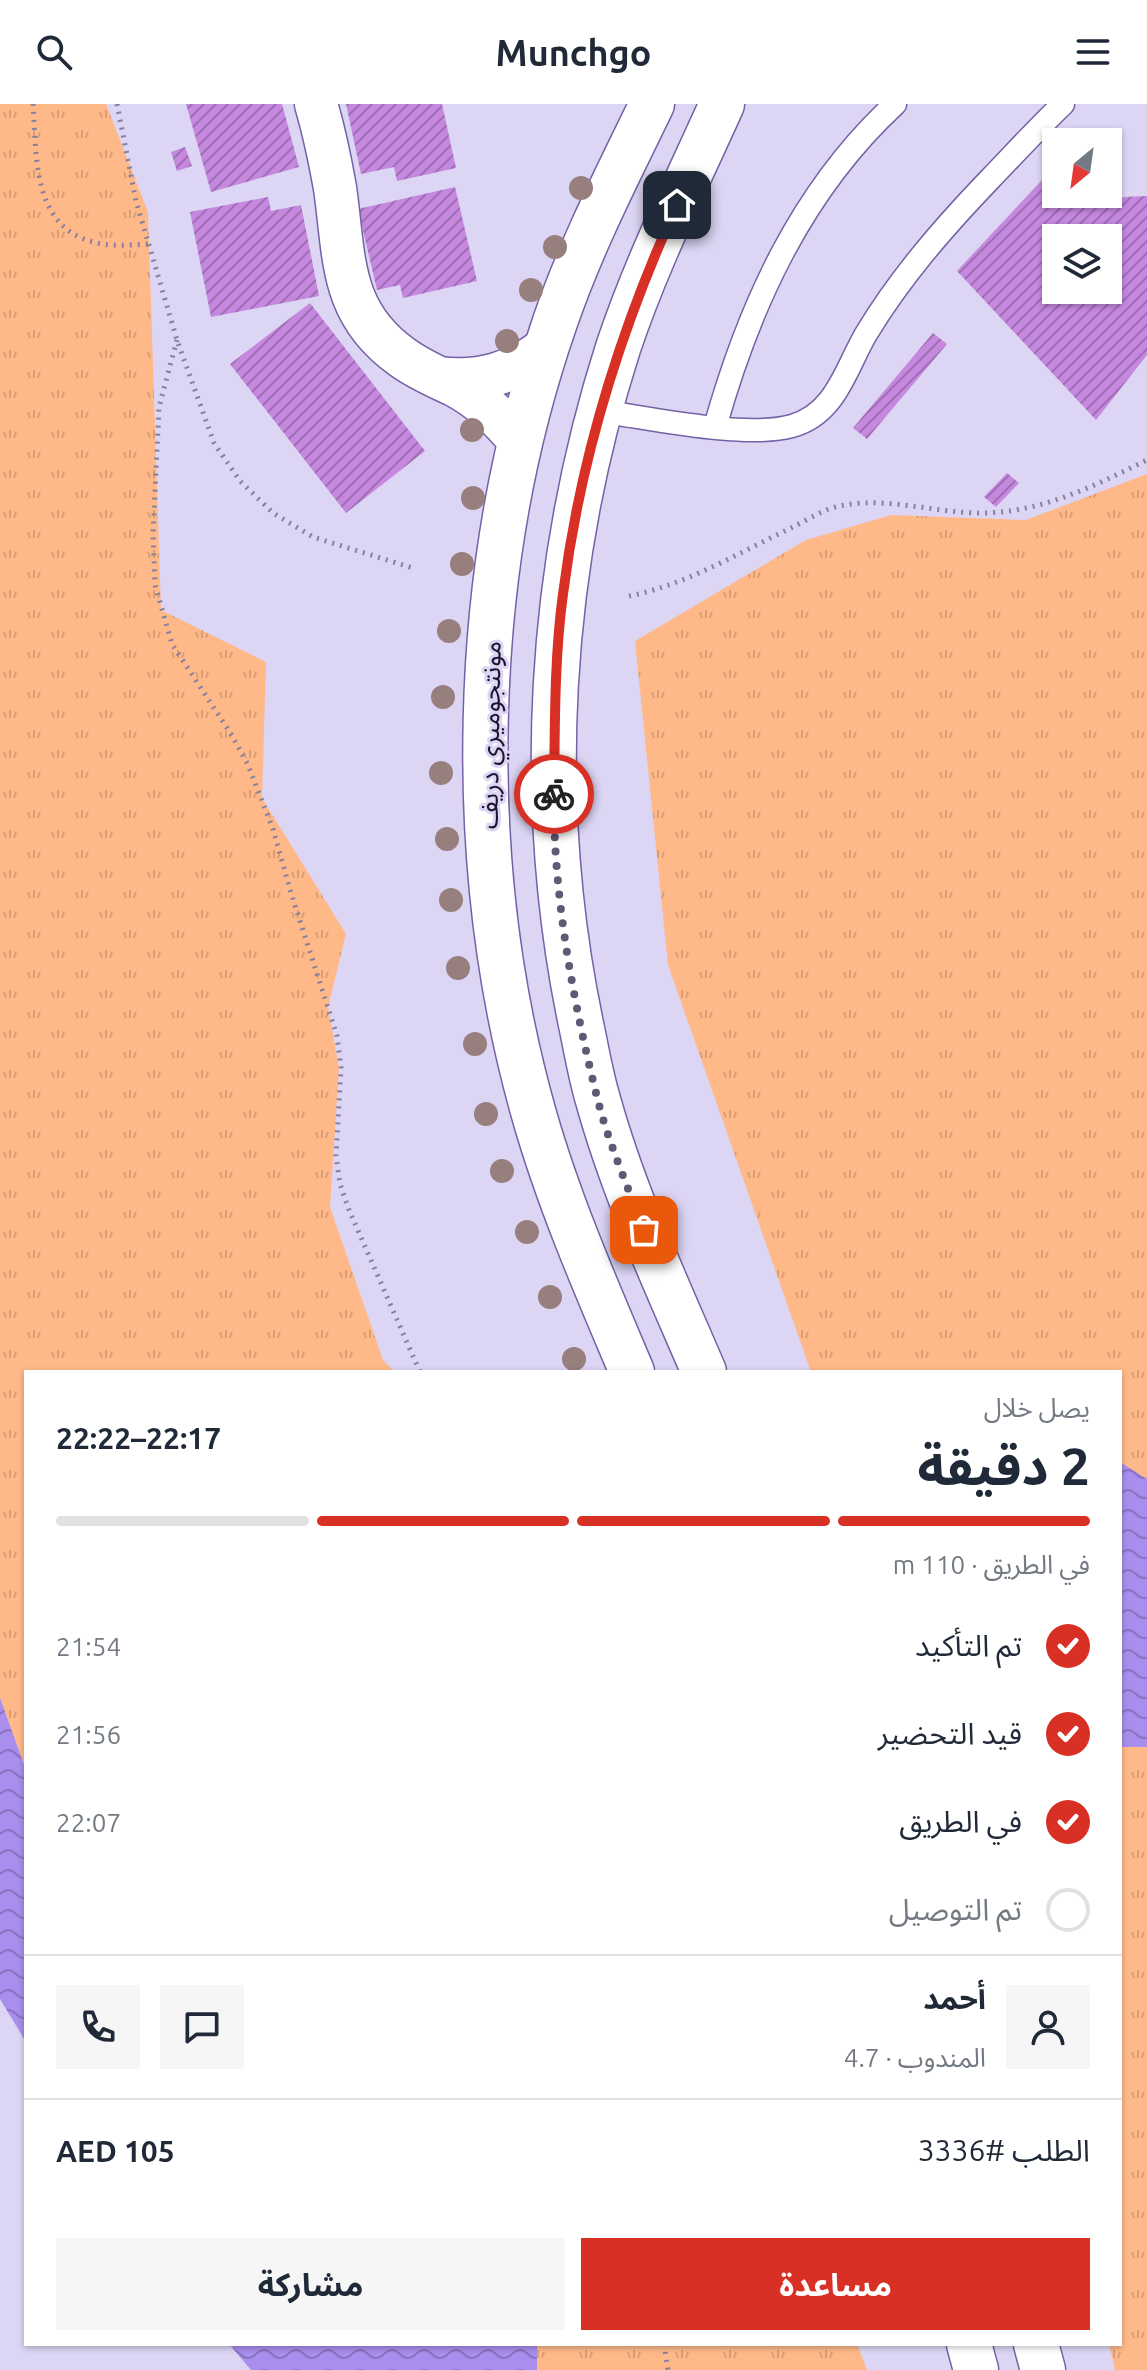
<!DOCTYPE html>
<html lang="ar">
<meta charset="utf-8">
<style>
:root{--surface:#fff;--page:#f6f6f7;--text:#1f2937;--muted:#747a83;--line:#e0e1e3;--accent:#d93025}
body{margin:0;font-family:Ubuntu,"Noto Sans Arabic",sans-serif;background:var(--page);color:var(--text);direction:rtl;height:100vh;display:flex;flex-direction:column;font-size:30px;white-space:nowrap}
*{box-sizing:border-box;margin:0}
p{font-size:26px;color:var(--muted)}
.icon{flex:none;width:44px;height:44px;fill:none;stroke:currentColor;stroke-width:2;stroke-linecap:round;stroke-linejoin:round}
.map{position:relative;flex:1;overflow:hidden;direction:ltr}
.sheet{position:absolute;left:24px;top:1266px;width:1098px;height:976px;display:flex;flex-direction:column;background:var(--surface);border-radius:0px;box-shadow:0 2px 6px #0004;direction:rtl}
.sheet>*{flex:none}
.needle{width:52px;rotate:209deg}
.fabs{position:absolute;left:1042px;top:24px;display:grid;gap:16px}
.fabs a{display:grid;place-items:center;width:80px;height:80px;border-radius:0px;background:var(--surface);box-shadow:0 2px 6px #0004;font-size:40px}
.pin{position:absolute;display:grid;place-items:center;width:68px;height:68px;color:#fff;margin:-34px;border-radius:16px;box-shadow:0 4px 12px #0006}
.courier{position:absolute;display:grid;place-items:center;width:80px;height:80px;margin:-40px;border:6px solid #d93025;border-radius:50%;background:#fff;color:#222;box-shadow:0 2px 10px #0007}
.overview em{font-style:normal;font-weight:700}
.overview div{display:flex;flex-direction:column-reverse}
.overview{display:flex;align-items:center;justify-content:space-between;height:136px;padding:0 32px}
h1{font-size:52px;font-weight:700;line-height:60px}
.bar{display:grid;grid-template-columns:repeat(4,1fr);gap:12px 8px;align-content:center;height:96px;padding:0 32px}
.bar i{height:10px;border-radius:6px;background:var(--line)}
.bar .current{background:var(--accent)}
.bar p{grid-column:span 4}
.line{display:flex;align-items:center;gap:20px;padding:0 32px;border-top:2px solid var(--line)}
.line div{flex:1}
.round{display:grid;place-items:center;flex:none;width:84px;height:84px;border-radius:0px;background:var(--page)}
ol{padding:0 32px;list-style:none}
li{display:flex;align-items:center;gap:24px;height:88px}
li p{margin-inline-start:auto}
li .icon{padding:8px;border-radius:50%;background:var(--accent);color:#fff;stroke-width:4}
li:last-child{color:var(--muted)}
li i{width:44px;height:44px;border:4px solid var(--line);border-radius:50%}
.action{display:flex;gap:16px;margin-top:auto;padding:16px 32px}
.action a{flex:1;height:92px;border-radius:0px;background:var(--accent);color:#fff;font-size:32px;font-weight:700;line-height:92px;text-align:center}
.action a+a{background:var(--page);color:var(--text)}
header{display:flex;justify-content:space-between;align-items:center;height:104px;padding:0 32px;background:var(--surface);font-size:36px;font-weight:700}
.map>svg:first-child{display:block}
.grass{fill:url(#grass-tufts)}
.water{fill:url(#water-waves)}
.building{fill:url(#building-hatch);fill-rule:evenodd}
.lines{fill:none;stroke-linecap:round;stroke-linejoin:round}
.service-casing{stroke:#7562a6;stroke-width:25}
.minor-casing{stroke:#7562a6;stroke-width:45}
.tertiary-casing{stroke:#7562a6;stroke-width:47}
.path{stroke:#87809d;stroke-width:5;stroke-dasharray:2 6;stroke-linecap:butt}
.service{stroke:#fff;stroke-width:22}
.minor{stroke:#fff;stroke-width:42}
.tertiary{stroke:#fff;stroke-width:44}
.tree{fill:#977f7e}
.done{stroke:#605875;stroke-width:8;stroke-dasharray:0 14.4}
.route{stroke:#d93025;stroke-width:10}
.labels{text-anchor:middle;stroke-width:6;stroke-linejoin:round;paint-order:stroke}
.street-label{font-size:26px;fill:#1d1430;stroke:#dcd5f4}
</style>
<header><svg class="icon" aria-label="menu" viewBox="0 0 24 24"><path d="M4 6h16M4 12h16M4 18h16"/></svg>Munchgo<svg class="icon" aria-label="search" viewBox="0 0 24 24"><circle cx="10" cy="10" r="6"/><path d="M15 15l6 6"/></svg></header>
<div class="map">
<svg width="1147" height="2266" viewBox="0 0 1147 2266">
<defs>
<pattern id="grass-tufts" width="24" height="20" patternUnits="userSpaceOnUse" patternTransform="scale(2)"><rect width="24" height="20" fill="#ffb989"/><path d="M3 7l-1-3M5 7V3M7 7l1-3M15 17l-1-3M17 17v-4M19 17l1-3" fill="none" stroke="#da9e77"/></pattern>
<pattern id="water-waves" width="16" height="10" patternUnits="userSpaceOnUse" patternTransform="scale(2)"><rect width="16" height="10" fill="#a98eed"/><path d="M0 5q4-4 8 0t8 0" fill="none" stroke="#8973c0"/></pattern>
<pattern id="building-hatch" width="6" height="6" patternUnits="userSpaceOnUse" patternTransform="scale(2)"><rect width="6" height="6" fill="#c588de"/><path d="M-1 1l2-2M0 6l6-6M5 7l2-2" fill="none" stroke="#9f6eb4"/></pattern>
</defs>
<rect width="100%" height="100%" fill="#dcd5f4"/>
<path class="grass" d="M0,0h106l42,108 13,398 105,52 -4,136 84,136 -18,73 11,61 -9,139 53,153 12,12h-369v398l-26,-72z
M1147,370v1896h-32l-6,-26h11v-972h-309l-143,-407 -33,-324 171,-101 85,-25 135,5z
M537,2240h320l10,26h-330z"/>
<path class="water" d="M1120,1358l27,17v268h-27z
M0,1594l26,72v272l-26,-43z
M229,2240h308v26h-286z"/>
<path class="building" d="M186,0h96l17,63 -88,25z
M346,0h96l14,64 -59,13 -3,-14 -33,7z
M185,43l7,19 -15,5 -6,-19z
M1056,61v29h52v-25l14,12v16l25,-1v159l-51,65 -139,-149zM1056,134h52v52h-52z
M455,83l22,94 -74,17 -3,-13 -23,5 -19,-81z
M268,93l3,14 30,-6 18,91 -108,21 -21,-105z
M310,199l115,148 -79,62 -116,-149z
M933,229l14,11 -80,95 -14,-11z
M1007,369l12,10 -23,24 -12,-10z"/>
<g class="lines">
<g class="service-casing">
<path id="service" d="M599,307c51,7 146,28 193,15 44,-12 54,-58 74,-92 35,-58 78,-107 125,-156 24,-25 47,-50 72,-74
M715,323c34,-121 86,-236 180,-323"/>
</g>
<g class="minor-casing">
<path id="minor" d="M316,0c8,27 14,56 19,84 10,69 4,124 67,169 16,12 35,20 54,29 26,14 46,33 64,56
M439,274c42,5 75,-5 108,-31"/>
</g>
<g class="tertiary-casing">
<path id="tertiary" d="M632,1268c-35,-83 -72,-167 -97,-254 -72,-251 -66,-549 20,-796 26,-76 62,-146 97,-218
M704,1268c-38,-89 -80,-178 -106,-272 -7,-23 -11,-47 -16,-71 -48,-225 -34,-462 36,-681 28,-84 68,-164 104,-244
M969,2240l7,26
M1036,2240l7,26"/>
</g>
<path class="path" d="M33,0c4,50 -2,122 60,138 18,5 37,3 56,2
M117,0l19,97 41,139 37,103 26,38 33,32 40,24 103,32
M177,236l-18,67 -6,127 2,51 17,59 59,90 17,31 25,64 18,64 46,143 4,32 -5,88 4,28 9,26 71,162
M629,492c57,-11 109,-43 162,-68 12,-6 25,-14 38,-19 47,-16 103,4 151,4 61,0 114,-27 167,-53
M664,2240l4,26"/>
<use href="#service" class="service"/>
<use href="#minor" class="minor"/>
<use href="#tertiary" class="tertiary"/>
</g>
<g class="tree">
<circle cx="581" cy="84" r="12"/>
<circle cx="555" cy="143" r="12"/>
<circle cx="531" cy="186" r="12"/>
<circle cx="507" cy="237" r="12"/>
<circle cx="472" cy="326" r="12"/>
<circle cx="473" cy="394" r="12"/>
<circle cx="462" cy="460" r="12"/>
<circle cx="449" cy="527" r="12"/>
<circle cx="443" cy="593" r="12"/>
<circle cx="441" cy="669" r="12"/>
<circle cx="447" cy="735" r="12"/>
<circle cx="451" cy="796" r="12"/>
<circle cx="458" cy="864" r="12"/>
<circle cx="475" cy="940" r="12"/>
<circle cx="486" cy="1010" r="12"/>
<circle cx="502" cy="1067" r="12"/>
<circle cx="527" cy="1128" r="12"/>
<circle cx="550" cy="1193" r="12"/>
<circle cx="574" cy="1255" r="12"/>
</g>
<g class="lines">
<path class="done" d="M554,690c-1,100 19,207 43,303 11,45 31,90 47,133"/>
<path class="route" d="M554,690c1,-66 0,-134 9,-200 17,-135 57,-264 114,-389"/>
</g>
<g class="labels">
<g class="street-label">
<text transform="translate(490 631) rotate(-89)" y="9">مونتجوميري دريف</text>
</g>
</g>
</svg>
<div class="fabs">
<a><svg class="needle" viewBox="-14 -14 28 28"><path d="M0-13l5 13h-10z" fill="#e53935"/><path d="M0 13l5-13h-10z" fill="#747a83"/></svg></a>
<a><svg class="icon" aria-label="layers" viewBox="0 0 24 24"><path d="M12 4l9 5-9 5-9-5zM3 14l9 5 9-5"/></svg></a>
</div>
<div class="pin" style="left:644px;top:1126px;background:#ea580c"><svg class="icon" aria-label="bag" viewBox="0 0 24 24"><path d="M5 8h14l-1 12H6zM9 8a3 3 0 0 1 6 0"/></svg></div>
<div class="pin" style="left:677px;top:101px;background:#1f2937"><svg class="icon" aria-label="home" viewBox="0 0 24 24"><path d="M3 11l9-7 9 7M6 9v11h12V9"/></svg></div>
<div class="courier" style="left:554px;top:690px"><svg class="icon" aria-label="bike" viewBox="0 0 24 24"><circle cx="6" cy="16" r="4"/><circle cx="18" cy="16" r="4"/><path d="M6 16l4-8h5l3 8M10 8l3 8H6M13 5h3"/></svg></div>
<section class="sheet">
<div class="overview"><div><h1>2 دقيقة</h1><p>يصل خلال</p></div><em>22:17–22:22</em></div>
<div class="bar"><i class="current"></i><i class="current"></i><i class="current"></i><i></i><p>في الطريق · 110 m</p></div>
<ol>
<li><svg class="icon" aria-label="check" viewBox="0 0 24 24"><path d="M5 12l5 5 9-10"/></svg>تم التأكيد<p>21:54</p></li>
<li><svg class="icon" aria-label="check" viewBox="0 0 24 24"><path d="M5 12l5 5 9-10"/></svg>قيد التحضير<p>21:56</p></li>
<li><svg class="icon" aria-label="check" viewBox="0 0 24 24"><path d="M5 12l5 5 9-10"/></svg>في الطريق<p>22:07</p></li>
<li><i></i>تم التوصيل</li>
</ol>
<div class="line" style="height:144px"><a class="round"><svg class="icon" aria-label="person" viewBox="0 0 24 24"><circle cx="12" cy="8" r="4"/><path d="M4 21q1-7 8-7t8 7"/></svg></a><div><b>أحمد</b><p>المندوب · 4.7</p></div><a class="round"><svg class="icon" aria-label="chat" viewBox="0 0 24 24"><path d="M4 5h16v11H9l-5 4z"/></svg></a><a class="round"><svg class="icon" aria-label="phone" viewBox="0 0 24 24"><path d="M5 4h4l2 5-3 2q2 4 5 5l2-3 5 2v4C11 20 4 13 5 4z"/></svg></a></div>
<div class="line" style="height:104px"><div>الطلب #3336</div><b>AED 105</b></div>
<div class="action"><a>مساعدة</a><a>مشاركة</a></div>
</section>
</div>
